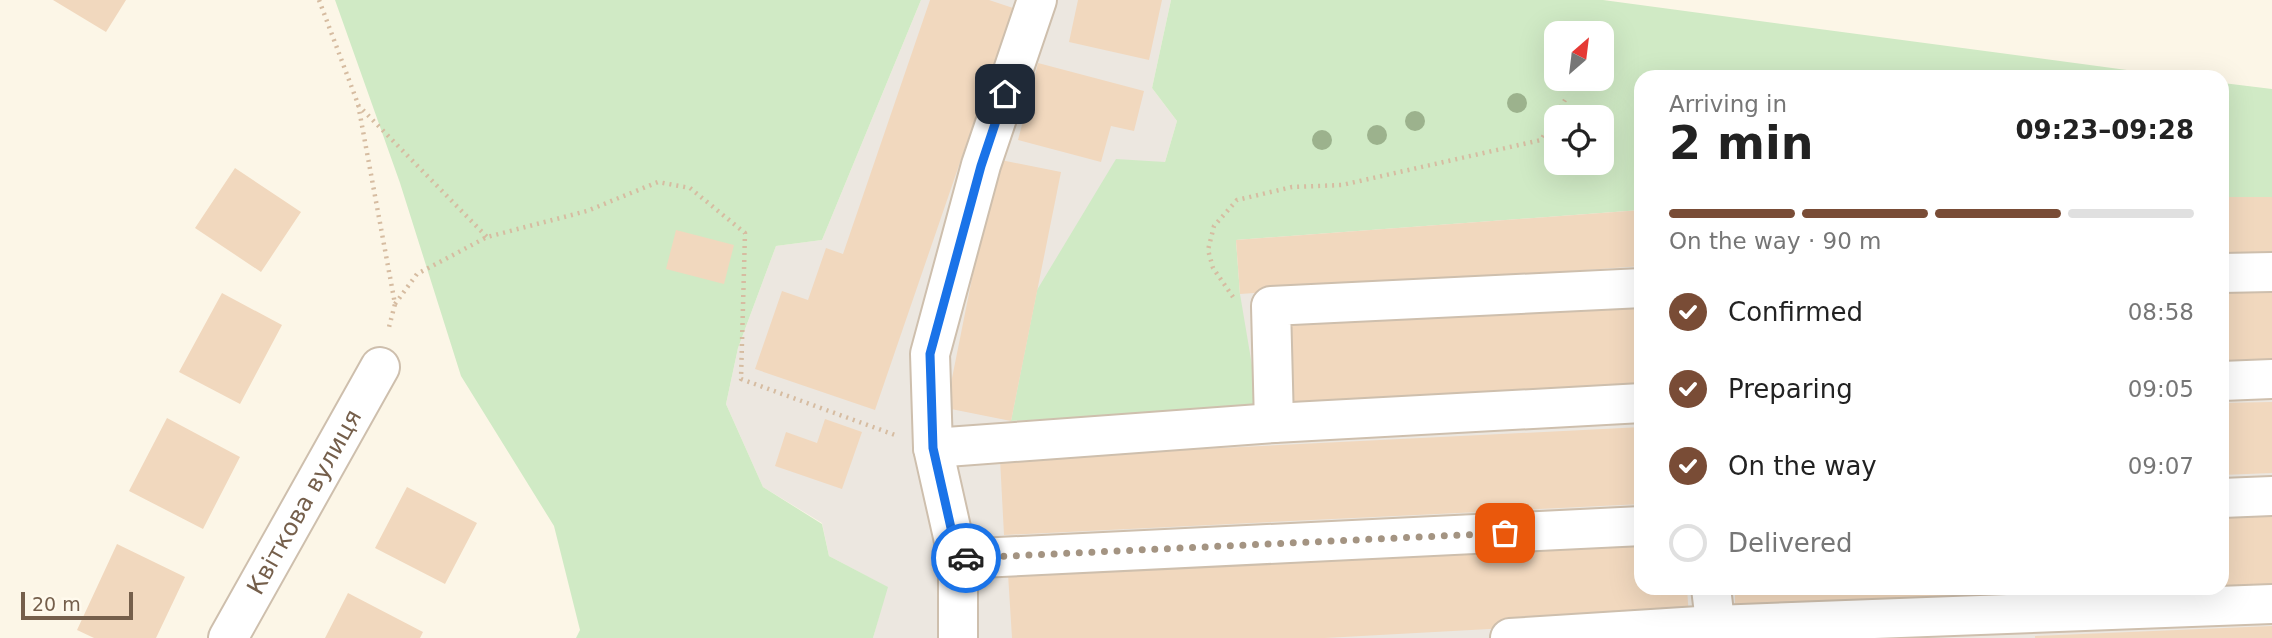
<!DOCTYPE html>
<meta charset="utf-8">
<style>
:root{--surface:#fff;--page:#f2f2f2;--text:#222;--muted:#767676;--line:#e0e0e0;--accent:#794c36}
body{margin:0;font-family:"DejaVu Sans",sans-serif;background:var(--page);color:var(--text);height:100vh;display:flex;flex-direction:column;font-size:26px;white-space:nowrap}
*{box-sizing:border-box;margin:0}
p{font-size:23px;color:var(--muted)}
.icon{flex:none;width:38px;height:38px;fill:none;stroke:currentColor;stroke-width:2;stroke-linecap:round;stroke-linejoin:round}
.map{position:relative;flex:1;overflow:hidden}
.panel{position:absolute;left:1634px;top:70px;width:595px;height:525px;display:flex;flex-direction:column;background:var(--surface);border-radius:21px;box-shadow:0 7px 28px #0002}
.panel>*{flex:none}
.needle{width:46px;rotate:28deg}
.buttons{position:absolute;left:1544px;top:21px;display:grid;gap:14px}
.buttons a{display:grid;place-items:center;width:70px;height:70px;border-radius:14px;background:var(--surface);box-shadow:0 7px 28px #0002;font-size:35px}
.scale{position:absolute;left:21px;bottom:18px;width:112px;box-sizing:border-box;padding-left:7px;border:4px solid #755f4b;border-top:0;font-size:19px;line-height:24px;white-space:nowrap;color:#755f4b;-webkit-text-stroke:5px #fffaed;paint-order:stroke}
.pin{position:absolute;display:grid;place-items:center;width:60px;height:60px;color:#fff;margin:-30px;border-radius:14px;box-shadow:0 4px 10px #0006}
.courier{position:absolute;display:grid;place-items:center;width:70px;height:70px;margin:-35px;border:5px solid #1a73e8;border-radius:50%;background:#fff;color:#222;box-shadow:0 2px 9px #0007}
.overview em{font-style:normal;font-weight:800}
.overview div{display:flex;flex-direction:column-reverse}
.overview{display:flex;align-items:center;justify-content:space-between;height:119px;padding:0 35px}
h1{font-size:46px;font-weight:800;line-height:52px}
.bar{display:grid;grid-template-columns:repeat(4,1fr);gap:10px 7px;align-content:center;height:84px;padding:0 35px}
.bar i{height:9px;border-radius:5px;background:var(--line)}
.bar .selected{background:var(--accent)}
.bar p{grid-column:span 4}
ol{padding:0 35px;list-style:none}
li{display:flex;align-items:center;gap:21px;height:77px}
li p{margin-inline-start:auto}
li .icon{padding:7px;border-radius:50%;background:var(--accent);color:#fff;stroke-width:4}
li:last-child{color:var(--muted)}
li i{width:38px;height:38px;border:4px solid var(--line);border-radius:50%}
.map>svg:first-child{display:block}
.industrial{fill:#ece7e0}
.green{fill:#d0eac5;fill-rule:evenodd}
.building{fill:#f1d8be}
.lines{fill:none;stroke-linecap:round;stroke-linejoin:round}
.minor-casing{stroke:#cebfad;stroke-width:42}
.path{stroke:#d6bca1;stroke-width:4.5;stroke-dasharray:2 5;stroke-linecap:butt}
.minor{stroke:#fff;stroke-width:38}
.tree{fill:#9cb28d}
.done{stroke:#a49482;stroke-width:7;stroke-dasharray:0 12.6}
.route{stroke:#1a73e8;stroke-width:9}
.labels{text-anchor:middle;stroke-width:5;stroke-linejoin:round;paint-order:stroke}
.street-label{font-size:24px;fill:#755f4b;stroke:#fffaed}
</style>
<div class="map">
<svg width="2272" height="638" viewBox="0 0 2272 638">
<rect width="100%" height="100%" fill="#fcf6e7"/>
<path class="industrial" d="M921,0h250l-19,88 25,33 -12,41 -128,128 -25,131 228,-127 -4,-54 405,-30 1,378h580l1,-391h49v441h-1399l14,-51 -58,-31 -7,-33 -59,-36 -37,-83 12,-56 38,-102 46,-6z"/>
<path class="green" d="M335,0h586l-99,240 -46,6 -38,102 -12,56 37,83 59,37 7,32 59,31 -15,51h-297l4,-8 -26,-104 -93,-150 -61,-193z
M1171,0h432l576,77h-537l-1,133 -405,30 4,54 19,113 -248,14 26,-131 79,-131 49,3 12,-41 -25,-33zM1556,33h45v46h-45zM1556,117h45v46h-45z
M2223,83l49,6v108h-49z"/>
<path class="building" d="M53,0h73l-20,32z
M930,0h59l24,8 -138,402 -120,-41 27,-78 26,9 18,-52 17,6z
M1078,0h84l-13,60 -80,-18z
M1038,63l106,28 -10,40 -23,-5 -10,36 -83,-22z
M996,159l65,13 -50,249 -65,-13z
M235,168l66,44 -40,60 -66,-44z
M2222,197h50v56l-50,1z
M1642,210v56l-402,28 -4,-54z
M676,230l58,15 -10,39 -58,-15z
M2272,287v78l-50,2v-78z
M222,293l60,32 -42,79 -61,-32z
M1642,307v81l-358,17 -4,-82z
M2272,402v71l-50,2v-72z
M167,418l73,39 -37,72 -74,-38z
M825,419l37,13 -20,57 -67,-23 11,-34 31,11z
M1642,427v77l-638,31 -4,-76z
M407,487l70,36 -32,61 -70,-36z
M2272,512v79l-537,17v-20h487v-74z
M1642,539v49h45l2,30 -364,20h-313l-4,-64z
M117,544l68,33 -29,61h-62l-17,-8z
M348,593l75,39 -3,6h-95z
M2272,626v12h-237v-2z"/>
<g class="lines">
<g class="minor-casing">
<g id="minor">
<path d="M2222,273l50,-1"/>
<path d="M2222,381l50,-2"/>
<path d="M1274,423l-3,-117 371,-18"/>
<path d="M933,448l341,-25 368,-20"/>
<path d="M2222,498l50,-2"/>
<path d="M958,559l684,-33"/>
<path d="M1711,588l6,50"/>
<path id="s1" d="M228,638l152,-271"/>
<path d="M958,638v-79l-25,-111 -3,-94 51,-189 56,-165"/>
<path d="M1510,638l205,-13 557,-21"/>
</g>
</g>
<path class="path" d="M319,0l39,104 37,200 -7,27
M358,105l129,132
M1233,297l-20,-29 -5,-18 6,-24 23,-26 55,-13 50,-2 199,-45 24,-40
M395,304l22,-30 70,-37 100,-26 71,-29 32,6 55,45 -4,146 154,56"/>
<use href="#minor" class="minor"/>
</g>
<g class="tree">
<circle cx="1517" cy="103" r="10"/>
<circle cx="1415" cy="121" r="10"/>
<circle cx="1377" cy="135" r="10"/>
<circle cx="1322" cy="140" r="10"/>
</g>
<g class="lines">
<path class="done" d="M966,558l539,-25"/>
<path class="route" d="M966,558l-8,1 -25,-111 -3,-94 51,-188 24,-72"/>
</g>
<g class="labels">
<g class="street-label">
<text dy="8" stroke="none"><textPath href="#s1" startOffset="156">Квіткова вулиця</textPath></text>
</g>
</g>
</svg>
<div class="buttons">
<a><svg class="needle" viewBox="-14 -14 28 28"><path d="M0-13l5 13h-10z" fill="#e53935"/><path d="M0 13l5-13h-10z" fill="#767676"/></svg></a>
<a><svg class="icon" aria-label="locate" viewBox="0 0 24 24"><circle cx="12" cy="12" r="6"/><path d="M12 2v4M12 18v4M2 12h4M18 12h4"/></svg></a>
</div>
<div class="scale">20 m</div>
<div class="pin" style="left:1505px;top:533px;background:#ea580c"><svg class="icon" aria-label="bag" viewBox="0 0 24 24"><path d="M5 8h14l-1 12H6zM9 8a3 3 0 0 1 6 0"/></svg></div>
<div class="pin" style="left:1005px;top:94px;background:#1f2937"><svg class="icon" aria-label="home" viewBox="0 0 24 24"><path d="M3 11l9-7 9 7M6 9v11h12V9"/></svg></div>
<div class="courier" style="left:966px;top:558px"><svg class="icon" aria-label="car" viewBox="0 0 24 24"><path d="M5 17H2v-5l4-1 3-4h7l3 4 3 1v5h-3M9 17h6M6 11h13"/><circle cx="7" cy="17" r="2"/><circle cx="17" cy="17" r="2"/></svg></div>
<section class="panel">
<div class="overview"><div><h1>2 min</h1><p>Arriving in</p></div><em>09:23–09:28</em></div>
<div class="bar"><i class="selected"></i><i class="selected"></i><i class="selected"></i><i></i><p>On the way · 90 m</p></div>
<ol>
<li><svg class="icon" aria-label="check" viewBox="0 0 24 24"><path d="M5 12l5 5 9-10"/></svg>Confirmed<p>08:58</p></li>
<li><svg class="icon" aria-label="check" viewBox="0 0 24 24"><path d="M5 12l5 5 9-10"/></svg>Preparing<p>09:05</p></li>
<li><svg class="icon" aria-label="check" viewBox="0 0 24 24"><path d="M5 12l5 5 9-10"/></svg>On the way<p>09:07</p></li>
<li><i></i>Delivered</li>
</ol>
</section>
</div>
